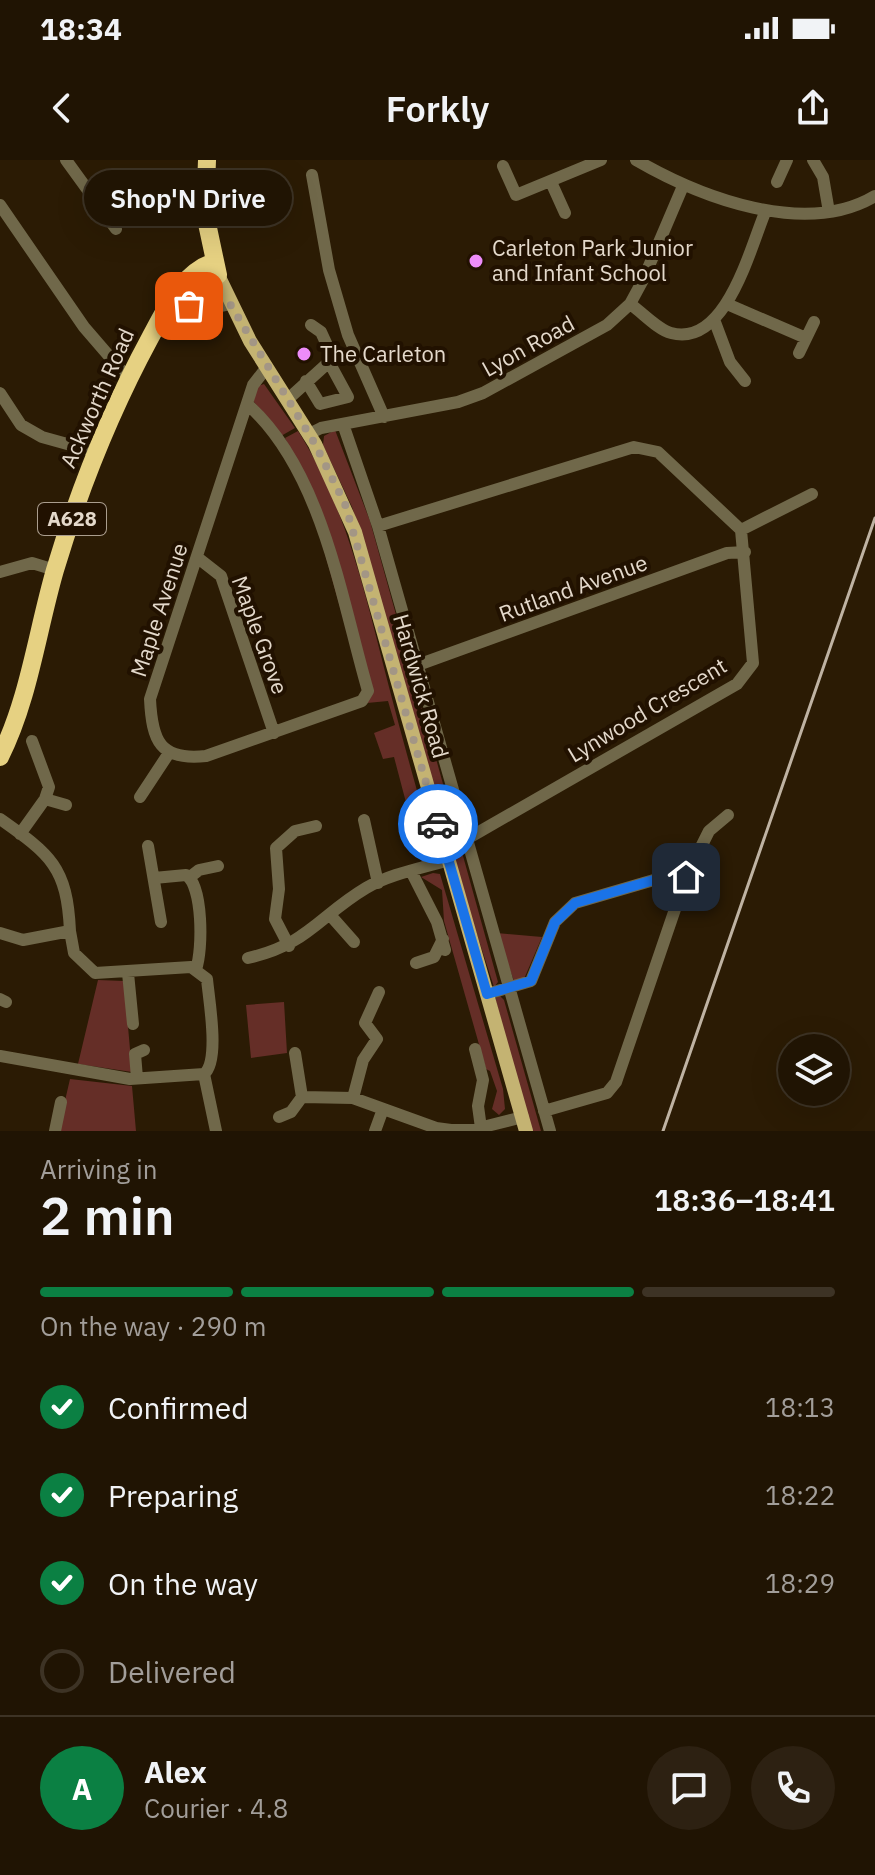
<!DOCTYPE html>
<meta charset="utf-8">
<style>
:root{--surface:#201403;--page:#2d2112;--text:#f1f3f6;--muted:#a29e9a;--line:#3d3325;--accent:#0b8043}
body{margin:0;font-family:"IBM Plex Sans",sans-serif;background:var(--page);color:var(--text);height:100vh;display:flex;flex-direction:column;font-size:30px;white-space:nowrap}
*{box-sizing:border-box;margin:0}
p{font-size:26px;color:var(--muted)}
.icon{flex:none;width:44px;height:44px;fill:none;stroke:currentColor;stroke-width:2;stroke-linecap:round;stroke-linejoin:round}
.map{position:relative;height:971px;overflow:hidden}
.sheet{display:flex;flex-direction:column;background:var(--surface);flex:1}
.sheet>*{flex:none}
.tools{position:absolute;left:778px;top:874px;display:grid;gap:16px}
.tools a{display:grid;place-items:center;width:72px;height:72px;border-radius:50%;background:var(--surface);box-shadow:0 8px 32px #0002,0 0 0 2px var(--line);font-size:40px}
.pin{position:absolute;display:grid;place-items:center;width:68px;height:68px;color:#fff;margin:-34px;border-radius:16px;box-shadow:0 4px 12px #0006}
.courier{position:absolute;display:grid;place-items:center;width:80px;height:80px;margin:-40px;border:6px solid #1a73e8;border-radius:50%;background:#fff;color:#222;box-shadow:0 2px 10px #0007}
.bubble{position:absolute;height:56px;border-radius:28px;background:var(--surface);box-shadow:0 8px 32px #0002,0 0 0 2px var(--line);font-size:26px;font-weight:600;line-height:56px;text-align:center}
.head em{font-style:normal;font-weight:600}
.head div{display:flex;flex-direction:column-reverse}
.head{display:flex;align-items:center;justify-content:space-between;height:136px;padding:0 40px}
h1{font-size:52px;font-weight:600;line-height:60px}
.bar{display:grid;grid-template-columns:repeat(4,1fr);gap:12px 8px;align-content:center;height:96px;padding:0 40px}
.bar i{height:10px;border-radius:6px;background:var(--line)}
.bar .current{background:var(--accent)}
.bar p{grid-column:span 4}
.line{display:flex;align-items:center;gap:20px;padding:0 40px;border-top:2px solid var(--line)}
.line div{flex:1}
.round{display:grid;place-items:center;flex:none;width:84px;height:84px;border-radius:42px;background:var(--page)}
ol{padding:0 40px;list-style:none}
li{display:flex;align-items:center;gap:24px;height:88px}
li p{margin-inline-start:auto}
li .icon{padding:8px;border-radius:50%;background:var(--accent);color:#fff;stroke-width:4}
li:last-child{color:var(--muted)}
li i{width:44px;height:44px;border:4px solid var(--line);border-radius:50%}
.status{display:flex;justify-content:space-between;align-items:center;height:56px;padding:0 40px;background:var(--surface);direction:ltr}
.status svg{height:22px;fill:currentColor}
header{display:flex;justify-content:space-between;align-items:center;height:104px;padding:0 40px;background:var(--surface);font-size:36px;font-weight:600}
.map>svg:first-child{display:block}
.green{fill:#652e27}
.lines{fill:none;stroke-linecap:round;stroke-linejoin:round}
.minor{stroke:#70684a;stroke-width:12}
.major{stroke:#c4b372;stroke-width:14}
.highway{stroke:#e6d182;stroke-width:18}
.rail{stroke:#bfb3a3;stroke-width:3}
.done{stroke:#a39685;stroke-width:8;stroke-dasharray:0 14.4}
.route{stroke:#1a73e8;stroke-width:10}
.poi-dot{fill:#ed8cf9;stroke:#211100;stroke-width:3}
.labels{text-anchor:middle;stroke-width:8;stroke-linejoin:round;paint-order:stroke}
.shield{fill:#211100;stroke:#aa9d8e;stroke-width:2}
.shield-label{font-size:20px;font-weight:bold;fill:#e4d9cb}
.poi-label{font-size:22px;fill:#e4d9cb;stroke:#211100;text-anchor:start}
.street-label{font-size:22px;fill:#e4d9cb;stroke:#211100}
</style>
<div class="status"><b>18:34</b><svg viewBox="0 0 49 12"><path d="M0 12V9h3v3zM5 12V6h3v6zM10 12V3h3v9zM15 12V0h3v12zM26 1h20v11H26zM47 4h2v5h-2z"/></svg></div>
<header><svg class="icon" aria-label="back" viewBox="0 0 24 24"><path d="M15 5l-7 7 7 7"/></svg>Forkly<svg class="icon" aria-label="share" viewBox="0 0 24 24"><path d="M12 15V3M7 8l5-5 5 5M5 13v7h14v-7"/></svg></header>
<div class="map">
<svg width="875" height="971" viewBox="0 0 875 971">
<rect width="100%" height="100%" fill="#2b1b04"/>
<path class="green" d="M264,224l31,44 -14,8 -27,-34 -1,-6 5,-10z
M335,270l35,91 128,461 -4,5 -45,-139 7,-13 -7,4 -81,-283 -16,-49 -29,-62 1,-9z
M298,271c50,79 68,167 91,256 14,55 30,110 45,165l-3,7 -9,4 -28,-106 -11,2 -9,-26 21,-8 -7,-24 -21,2 -63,-224 -19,-41z
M433,713l7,1 63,215 2,20 -6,6 -7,-6 5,-18 -7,-20 -4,-2 -42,-148 -2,-31 -21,-13z
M497,773l45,4 -18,42 -10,2z
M98,820l26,1 8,91 -54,-8z
M500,836l4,4 37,131h-10l-36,-133z
M284,842l3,51 -36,5 -5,-53z
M70,919l62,7 4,45h-78z"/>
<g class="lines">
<path class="minor" d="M66,0l50,69
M636,0c64,37 169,78 239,36
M813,0l10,17 6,35
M503,6l13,29 85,-35
M312,15l17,95 19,65 36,82
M551,22l14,31
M777,22l10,-22
M0,45l84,122 44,51
M172,140c17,9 40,9 58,4
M630,144c12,8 28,26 41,29 55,15 79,-85 95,-123
M727,144l79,34
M715,162l15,40 15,19
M311,165l10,7 11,24 -3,6
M799,193l15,-31
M0,233l21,32 21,12 54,15
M287,240l42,-38 19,35 -28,7 -14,-23
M247,244c75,66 94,194 121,287l-6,10 -156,55c-46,5 -54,-15 -56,-57l103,-314 14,-18
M343,264l35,102 172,605
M309,274l12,-6 137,-26 25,-9 124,-68 23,-21 13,-24 40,-94
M378,366l256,-79 24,5 83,78 12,133 -16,21 -272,156
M741,370l71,-36
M198,398l23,18 53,157
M0,412l32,-9 23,7
M415,506l312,-113 18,-1
M32,581l17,46 -4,12
M140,637l29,-44
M0,659c51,36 67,48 70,112l-47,9 -23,-7
M364,660l14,63
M20,674l25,-35 21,6
M148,686l13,76
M411,711l26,51 8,28
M190,717l9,-7 19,-4
M154,718l32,-3c17,10 17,75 10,94
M331,756l23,26
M70,771l4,22 21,20 96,-6 16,12c2,22 13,82 -3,95
M289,786l-14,-27 4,-30 -3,-41 19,-17 21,-5
M248,798c59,-13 71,-42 118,-70 24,-14 56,-20 83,-28
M416,803l18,-6 9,-18
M128,813l5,51
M487,834l44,-13 24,-59 20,-19 96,-28 15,2
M0,839l6,3
M475,889l8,31 -5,26 3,22
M295,893l7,44 51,1 83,30 15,2h20l52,-13
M0,896l130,23 74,-5
M204,914l12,57
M137,918l-2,-24 9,-4
M353,938l10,-38 14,-21 -12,-16 14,-31
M544,951l63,-18 9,-11 70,-205 23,-46 19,-16
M279,957l12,-5 11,-15
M55,971l6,-29
M375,971l8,-22"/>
<path class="major" d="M218,115l32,66 65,103 40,88 171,599"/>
<path class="highway" d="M183,129l17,-10 18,-4 -13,-61 2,-54
M0,597c29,-58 37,-125 55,-187 24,-80 55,-158 95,-232 16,-29 31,-65 64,-76"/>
<path class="rail" d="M663,971l212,-613"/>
</g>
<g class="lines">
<path class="done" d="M189,146l28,2 13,-4 85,140 30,60 93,320"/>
<path class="route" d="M438,664l49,170 44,-13 24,-59 20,-19 96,-28 15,2"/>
</g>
<g class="poi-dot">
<circle cx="476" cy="101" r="8"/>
<circle cx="304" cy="194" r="8"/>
</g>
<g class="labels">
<rect class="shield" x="38" y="343" width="68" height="32" rx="6"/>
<g class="shield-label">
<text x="72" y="366">A628</text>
</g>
<g class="poi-label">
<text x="492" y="96">Carleton Park Junior<tspan x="492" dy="25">and Infant School</tspan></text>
<text x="320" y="202">The Carleton</text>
</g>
<g class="street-label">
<text transform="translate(528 186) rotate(-29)" y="8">Lyon Road</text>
<text transform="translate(97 238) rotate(-66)" y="8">Ackworth Road</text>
<text transform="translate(573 428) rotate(-20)" y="8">Rutland Avenue</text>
<text transform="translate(159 450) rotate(-72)" y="8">Maple Avenue</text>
<text transform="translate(260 475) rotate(70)" y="8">Maple Grove</text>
<text transform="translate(421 526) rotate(74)" y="8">Hardwick Road</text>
<text transform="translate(647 550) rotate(-31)" y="8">Lynwood Crescent</text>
</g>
</g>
</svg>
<div class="tools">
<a><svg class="icon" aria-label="layers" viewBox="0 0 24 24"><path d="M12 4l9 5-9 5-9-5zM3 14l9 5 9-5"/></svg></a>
</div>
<div class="pin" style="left:189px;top:146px;background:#ea580c"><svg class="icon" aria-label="bag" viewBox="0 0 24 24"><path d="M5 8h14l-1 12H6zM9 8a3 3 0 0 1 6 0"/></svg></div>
<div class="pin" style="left:686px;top:717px;background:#1f2937"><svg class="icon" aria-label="home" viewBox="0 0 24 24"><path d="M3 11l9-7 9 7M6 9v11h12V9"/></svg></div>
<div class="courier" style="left:438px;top:664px"><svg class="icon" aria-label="car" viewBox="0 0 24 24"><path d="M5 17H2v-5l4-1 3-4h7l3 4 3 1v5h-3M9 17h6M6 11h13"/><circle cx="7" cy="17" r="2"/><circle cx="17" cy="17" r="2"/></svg></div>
<div class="bubble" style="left:84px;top:10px;width:208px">Shop'N Drive</div>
</div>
<section class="sheet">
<div class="head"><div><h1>2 min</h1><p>Arriving in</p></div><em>18:36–18:41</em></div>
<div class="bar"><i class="current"></i><i class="current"></i><i class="current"></i><i></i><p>On the way · 290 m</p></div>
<ol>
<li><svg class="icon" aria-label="check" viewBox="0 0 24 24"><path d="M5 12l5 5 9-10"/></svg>Confirmed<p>18:13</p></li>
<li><svg class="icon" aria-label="check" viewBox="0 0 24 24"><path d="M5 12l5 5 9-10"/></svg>Preparing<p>18:22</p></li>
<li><svg class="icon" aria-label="check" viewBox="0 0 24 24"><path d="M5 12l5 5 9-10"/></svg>On the way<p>18:29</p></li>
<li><i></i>Delivered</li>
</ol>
<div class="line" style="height:144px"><b class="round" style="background:var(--accent);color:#fff">A</b><div><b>Alex</b><p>Courier · 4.8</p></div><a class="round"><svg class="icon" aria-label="chat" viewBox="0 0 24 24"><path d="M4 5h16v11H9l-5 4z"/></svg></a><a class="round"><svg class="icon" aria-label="phone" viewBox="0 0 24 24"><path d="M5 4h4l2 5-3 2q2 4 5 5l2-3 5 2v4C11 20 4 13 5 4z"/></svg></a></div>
</section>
